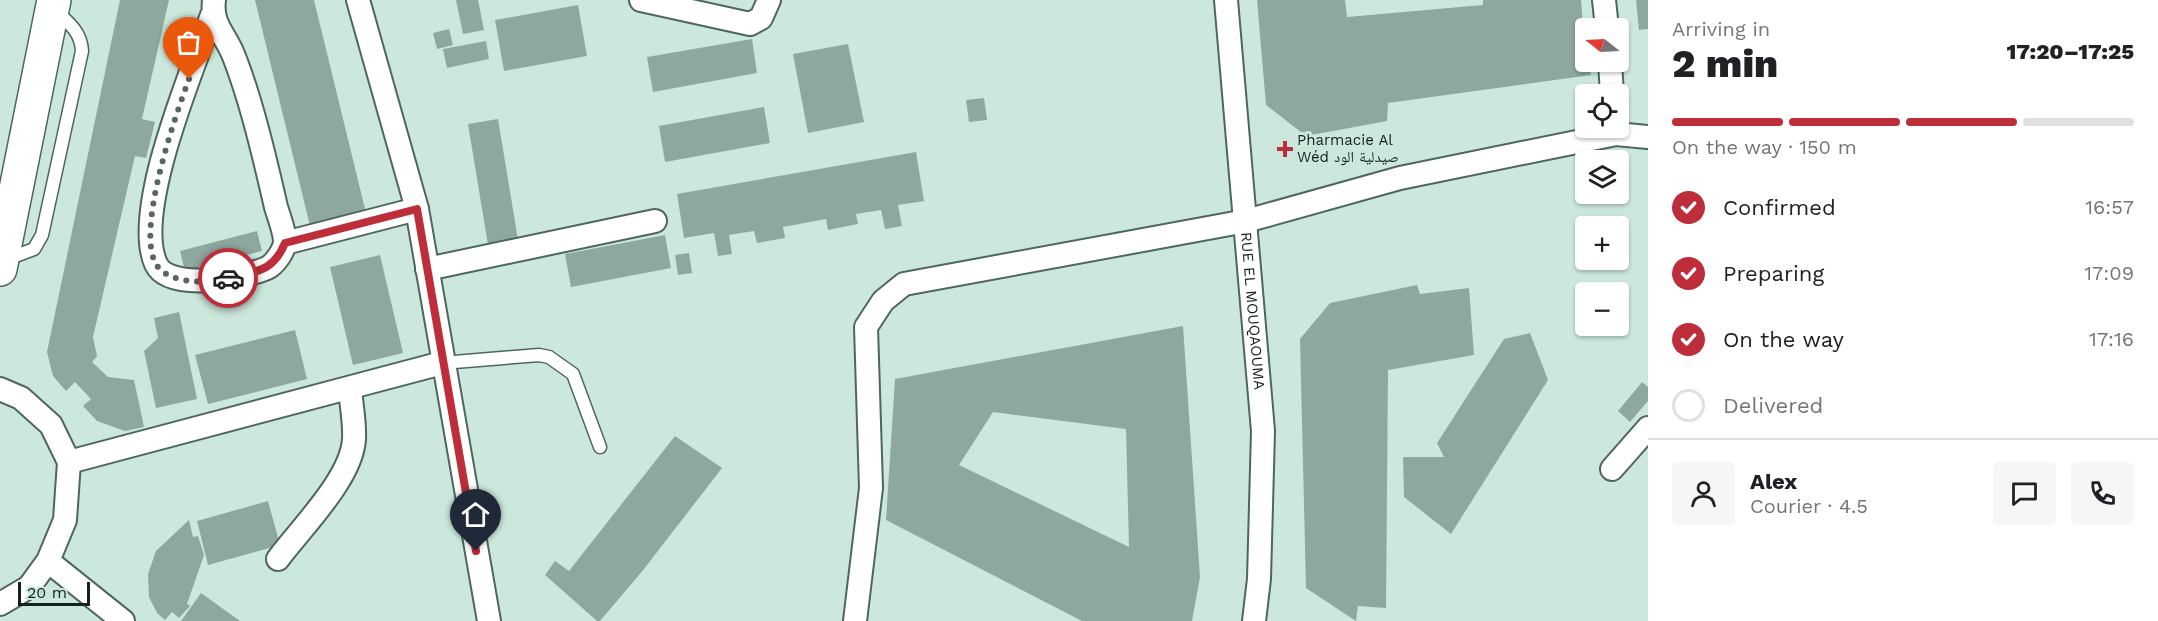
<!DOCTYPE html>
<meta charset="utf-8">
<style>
:root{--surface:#fff;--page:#f6f6f6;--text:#202124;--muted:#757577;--line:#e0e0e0;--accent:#be2e3a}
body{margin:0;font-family:"Work Sans","Noto Naskh Arabic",sans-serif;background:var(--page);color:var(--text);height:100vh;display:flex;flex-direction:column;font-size:22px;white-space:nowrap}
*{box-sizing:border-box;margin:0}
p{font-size:20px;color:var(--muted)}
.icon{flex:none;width:33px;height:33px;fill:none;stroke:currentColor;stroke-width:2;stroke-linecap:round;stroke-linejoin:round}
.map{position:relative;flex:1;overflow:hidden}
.sheet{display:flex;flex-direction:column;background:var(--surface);width:510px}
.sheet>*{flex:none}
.needle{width:39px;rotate:288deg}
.fabs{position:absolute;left:1575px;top:18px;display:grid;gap:12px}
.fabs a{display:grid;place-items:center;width:54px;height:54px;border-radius:6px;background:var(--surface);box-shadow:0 2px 4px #0004;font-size:30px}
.scale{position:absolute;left:18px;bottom:15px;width:72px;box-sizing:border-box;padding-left:6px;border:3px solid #16201d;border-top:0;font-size:16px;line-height:21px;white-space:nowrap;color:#16201d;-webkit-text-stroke:4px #cce8dd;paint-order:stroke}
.pin{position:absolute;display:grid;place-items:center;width:51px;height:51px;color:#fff;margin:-62px -26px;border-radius:50% 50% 50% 0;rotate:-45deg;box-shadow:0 0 6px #0007}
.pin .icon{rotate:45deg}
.courier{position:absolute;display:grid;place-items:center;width:60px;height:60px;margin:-30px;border:4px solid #be2e3a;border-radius:50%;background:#fff;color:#222;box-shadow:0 2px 8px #0007}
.headline em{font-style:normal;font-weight:800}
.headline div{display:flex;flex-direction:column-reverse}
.headline{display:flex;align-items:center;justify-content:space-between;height:102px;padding:0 24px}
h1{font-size:39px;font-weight:800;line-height:45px}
.bar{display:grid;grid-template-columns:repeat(4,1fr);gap:9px 6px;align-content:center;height:72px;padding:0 24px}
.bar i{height:8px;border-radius:4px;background:var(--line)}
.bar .on{background:var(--accent)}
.bar p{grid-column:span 4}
.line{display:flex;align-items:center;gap:15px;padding:0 24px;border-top:2px solid var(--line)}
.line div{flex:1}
.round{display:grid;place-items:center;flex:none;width:63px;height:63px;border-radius:6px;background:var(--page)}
ol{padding:0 24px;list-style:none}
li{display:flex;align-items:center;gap:18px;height:66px}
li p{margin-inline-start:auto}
li .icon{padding:6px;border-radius:50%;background:var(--accent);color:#fff;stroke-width:4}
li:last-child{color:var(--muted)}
li i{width:33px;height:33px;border:3px solid var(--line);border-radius:50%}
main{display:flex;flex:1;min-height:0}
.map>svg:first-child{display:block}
.building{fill:#8ea89f;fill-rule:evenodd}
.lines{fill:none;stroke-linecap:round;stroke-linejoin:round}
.lane-casing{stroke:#4e665d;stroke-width:15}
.street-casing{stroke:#4e665d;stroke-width:26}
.secondary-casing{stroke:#4e665d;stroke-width:36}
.lane{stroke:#fff;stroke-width:12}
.street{stroke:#fff;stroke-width:22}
.secondary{stroke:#fff;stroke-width:33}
.done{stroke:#566660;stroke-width:6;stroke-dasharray:0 10.8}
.route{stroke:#be2e3a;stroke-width:8}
.poi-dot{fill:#be2e3a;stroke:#cce8dd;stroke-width:2}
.labels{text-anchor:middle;stroke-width:6;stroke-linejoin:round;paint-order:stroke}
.poi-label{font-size:15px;fill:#16201d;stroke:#cce8dd;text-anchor:start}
.street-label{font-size:15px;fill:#16201d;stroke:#cce8dd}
</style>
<main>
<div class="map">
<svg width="1648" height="621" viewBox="0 0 1648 621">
<rect width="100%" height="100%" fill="#cce8dd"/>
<path class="building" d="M120,0h49l-27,119 13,3 -9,36 -11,-2 -42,181 4,19 -5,6 16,15 26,3 10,47 -19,4 -28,-10 -14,-15 8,-7 -16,-17 -9,9 -13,-15 -6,-24z
M255,0h59l52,213 -56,13z
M456,0h22l6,30 -21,4z
M1257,0h88l2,17 136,-12v-5h98l5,62h3l2,13 -203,28 -1,18 -81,15 -40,-31z
M1636,0h12v29l-9,1z
M578,5l9,51 -83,15 -9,-51z
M449,29l4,16 -16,4 -4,-16z
M752,39l5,34 -104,19 -6,-35z
M486,41l3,18 -42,9 -4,-19z
M848,44l16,78 -56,11 -15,-79z
M984,98l3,22 -18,2 -3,-22z
M764,107l6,36 -105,19 -6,-36z
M498,119l21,127 -30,5 -21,-127z
M916,152l8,49 -26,4 4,21 -17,3 -4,-19 -25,4 2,10 -30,6 -2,-11 -43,8 2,11 -28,5 -3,-12 -25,4 3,19 -14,2 -4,-23 -30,5 -7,-44z
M257,231l5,20 -77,20 -5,-20z
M665,235l6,33 -100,19 -6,-33z
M689,253l3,20 -14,2 -3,-20z
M380,255l23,98 -50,12 -23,-98z
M1417,285l3,9 49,-6 5,67 -86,15 -2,238 -28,-2 -2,15 -50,-33 -6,-249 30,-36z
M179,312l18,87 -41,9 -12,-57 14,-13 -4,-20z
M1183,326l17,251 -8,44h-110l-196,-101 9,-141zM993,412l133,17 3,118 -170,-82z
M295,330l12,49 -99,25 -13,-49z
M1530,333l18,47 -97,154 -47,-37 -1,-40h41l-7,-14 67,-104z
M1642,382l6,5v14l-18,21 -12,-11z
M675,436l47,32 -78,101 -44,52h-3l-52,-46 10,-14 14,10z
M268,501l12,44 -72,20 -11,-44z
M189,520l4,17 5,-1 6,19 -17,49 3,2 -11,12 -7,-6 -7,8 -8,-7 -8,-16 -1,-23 8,-23z
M201,593l39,28h-59z"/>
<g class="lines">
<g class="lane-casing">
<path id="lane" d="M5,260l29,-11 8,-14 40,-184c-1,-19 -13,-28 -26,-40
M442,363l97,-8 10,2 24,17 27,73"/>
</g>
<g class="street-casing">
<g id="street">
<path d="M358,0l59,209 72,412"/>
<path d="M641,0l109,24 11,-6 8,-18"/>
<path id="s1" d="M1226,0l37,431 -4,148 -5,42"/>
<path d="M1604,0l3,28"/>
<path d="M212,15c-19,54 -80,196 -56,249 13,28 89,14 111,4 8,-4 17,-17 18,-26 0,-10 -6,-25 -9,-35 -11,-48 -25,-108 -43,-153 -9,-21 -22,-30 -19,-54"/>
<path d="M1610,62l2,32"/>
<path d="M1616,134l32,3"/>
<path d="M285,243l132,-34"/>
<path d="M427,269l228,-48"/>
<path d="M0,389l21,9 30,27 18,37 -4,58 -17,41 -19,26 -29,17"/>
<path d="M69,462l373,-99"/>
<path d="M1612,469l36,-41"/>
<path d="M278,559c23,-31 74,-81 76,-120 1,-17 -3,-35 -4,-51"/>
<path d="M48,561l75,60"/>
<path d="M855,621l16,-133 -5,-161 17,-26 21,-17 342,-63 154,-43 216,-44 -1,-6"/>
</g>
</g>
<g class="secondary-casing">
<path id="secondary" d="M0,269l54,-269"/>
</g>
<use href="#lane" class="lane"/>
<use href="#street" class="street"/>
<use href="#secondary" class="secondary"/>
</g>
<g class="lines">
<path class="done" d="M189,79c-13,35 -56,157 -31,188 14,17 51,17 70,11"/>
<path class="route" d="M228,278c29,-7 45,-6 57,-35l132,-34 59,342"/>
</g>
<path class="poi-dot" d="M1282 140h6v6h6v6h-6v6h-6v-6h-6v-6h6z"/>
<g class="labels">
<g class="poi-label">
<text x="1297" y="145">Pharmacie Al<tspan x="1297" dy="17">Wéd صيدلية الود</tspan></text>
</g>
<g class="street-label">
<text dy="5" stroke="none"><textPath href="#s1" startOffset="312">RUE EL MOUQAOUMA</textPath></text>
</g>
</g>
</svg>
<div class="fabs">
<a><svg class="needle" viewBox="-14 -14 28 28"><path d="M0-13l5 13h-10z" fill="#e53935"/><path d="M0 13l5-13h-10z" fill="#757577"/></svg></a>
<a><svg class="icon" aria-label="locate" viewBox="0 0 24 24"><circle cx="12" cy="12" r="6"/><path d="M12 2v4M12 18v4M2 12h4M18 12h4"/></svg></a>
<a><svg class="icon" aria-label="layers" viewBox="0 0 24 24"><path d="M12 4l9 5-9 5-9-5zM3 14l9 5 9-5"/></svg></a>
<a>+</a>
<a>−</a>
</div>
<div class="scale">20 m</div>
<div class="pin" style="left:189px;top:79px;background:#ea580c"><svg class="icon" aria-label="bag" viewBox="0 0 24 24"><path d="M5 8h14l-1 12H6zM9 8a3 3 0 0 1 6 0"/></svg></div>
<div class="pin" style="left:476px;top:551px;background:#1f2937"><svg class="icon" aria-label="home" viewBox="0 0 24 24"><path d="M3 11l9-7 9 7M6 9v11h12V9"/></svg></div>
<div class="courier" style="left:228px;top:278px"><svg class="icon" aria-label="car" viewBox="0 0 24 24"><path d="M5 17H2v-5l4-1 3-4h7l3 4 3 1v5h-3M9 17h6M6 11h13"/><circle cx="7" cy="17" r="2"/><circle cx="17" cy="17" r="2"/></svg></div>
</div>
<section class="sheet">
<div class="headline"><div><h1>2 min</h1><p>Arriving in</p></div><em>17:20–17:25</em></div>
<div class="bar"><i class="on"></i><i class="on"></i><i class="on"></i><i></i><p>On the way · 150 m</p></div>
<ol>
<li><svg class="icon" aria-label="check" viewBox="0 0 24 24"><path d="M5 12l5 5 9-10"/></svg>Confirmed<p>16:57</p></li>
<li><svg class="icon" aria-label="check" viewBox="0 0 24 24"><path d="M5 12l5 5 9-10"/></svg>Preparing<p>17:09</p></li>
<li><svg class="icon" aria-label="check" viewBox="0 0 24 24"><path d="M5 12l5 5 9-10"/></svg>On the way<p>17:16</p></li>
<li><i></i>Delivered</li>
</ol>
<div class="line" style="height:108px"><a class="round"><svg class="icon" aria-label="person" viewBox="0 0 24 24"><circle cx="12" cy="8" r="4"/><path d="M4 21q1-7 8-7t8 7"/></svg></a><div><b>Alex</b><p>Courier · 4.5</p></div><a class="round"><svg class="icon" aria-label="chat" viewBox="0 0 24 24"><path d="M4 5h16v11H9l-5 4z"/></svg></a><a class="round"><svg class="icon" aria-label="phone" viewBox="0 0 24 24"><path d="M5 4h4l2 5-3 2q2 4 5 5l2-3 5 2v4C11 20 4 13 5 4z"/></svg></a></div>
</section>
</main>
